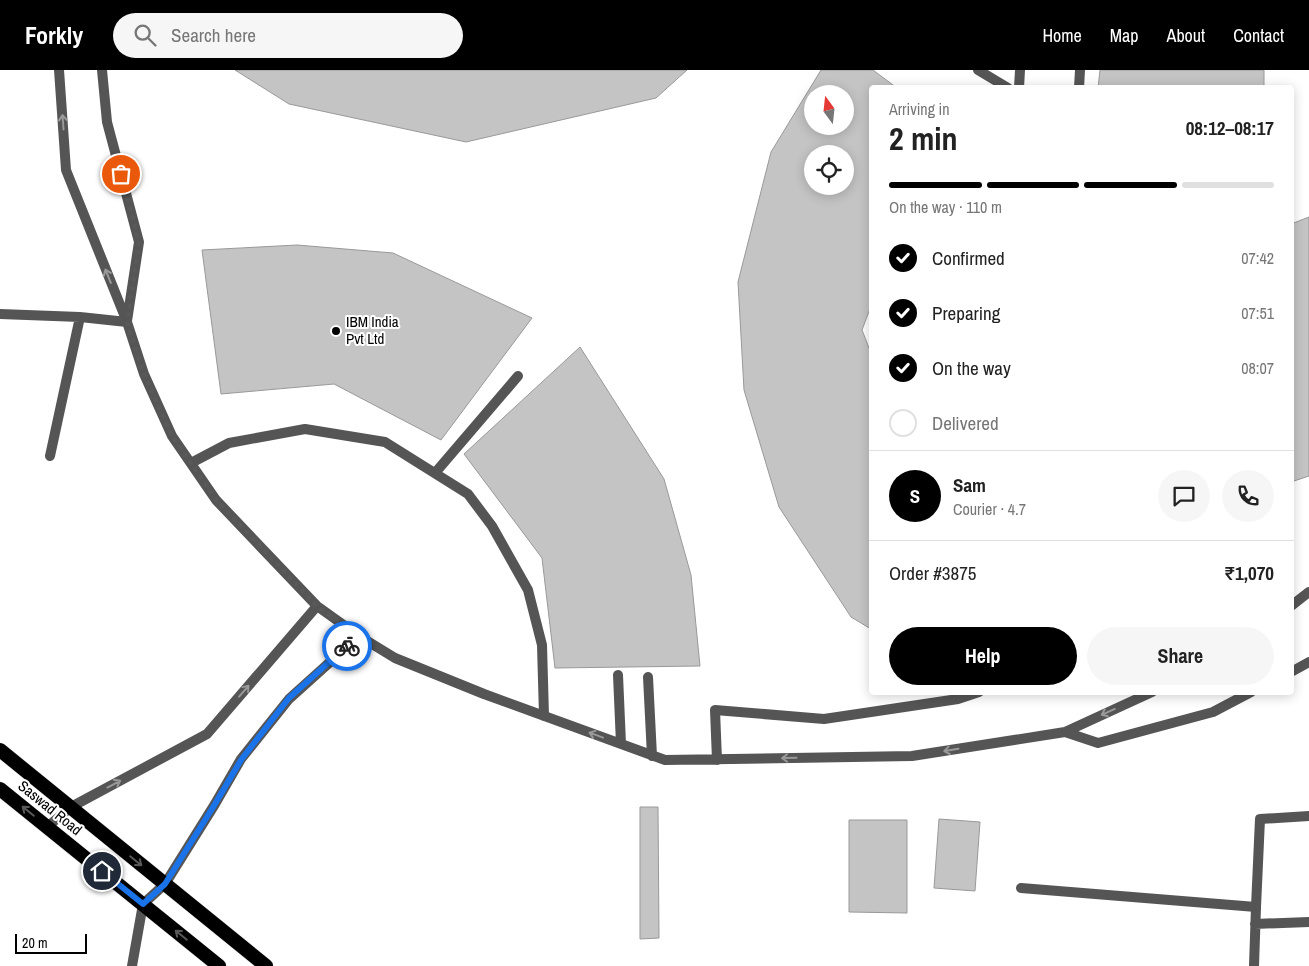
<!DOCTYPE html>
<meta charset="utf-8">
<style>
:root{--surface:#fff;--page:#f6f6f6;--text:#222;--muted:#767676;--line:#e0e0e0;--accent:#000}
body{margin:0;font-family:"Archivo Narrow",sans-serif;background:var(--page);color:var(--text);height:100vh;display:flex;flex-direction:column;font-size:19px;white-space:nowrap}
*{box-sizing:border-box;margin:0}
p{font-size:16px;color:var(--muted)}
.icon{flex:none;width:28px;height:28px;fill:none;stroke:currentColor;stroke-width:2;stroke-linecap:round;stroke-linejoin:round}
.map{position:relative;flex:1;overflow:hidden}
.side{position:absolute;left:869px;top:15px;width:425px;height:610px;display:flex;flex-direction:column;background:var(--surface);border-radius:5px;box-shadow:0 2px 12px #0003}
.side>*{flex:none}
.needle{width:32px;rotate:345deg}
.buttons{position:absolute;left:804px;top:15px;display:grid;gap:10px}
.buttons a{display:grid;place-items:center;width:50px;height:50px;border-radius:50%;background:var(--surface);box-shadow:0 2px 12px #0003;font-size:25px}
.scale{position:absolute;left:15px;bottom:12px;width:72px;box-sizing:border-box;padding-left:5px;border:2px solid #000;border-top:0;font-size:14px;line-height:18px;white-space:nowrap;color:#000;-webkit-text-stroke:4px #fff;paint-order:stroke}
.pin{position:absolute;display:grid;place-items:center;width:42px;height:42px;color:#fff;margin:-21px;border:2px solid #fff;border-radius:50%;box-shadow:0 1px 5px #0007}
.courier{position:absolute;display:grid;place-items:center;width:50px;height:50px;margin:-25px;border:4px solid #1a73e8;border-radius:50%;background:#fff;color:#222;box-shadow:0 1px 6px #0007}
.head em{font-style:normal;font-weight:700}
.head div{display:flex;flex-direction:column-reverse}
.head{display:flex;align-items:center;justify-content:space-between;height:85px;padding:0 20px}
h1{font-size:32px;font-weight:700;line-height:38px}
.bar{display:grid;grid-template-columns:repeat(4,1fr);gap:8px 5px;align-content:center;height:60px;padding:0 20px}
.bar i{height:6px;border-radius:4px;background:var(--line)}
.bar .current{background:var(--accent)}
.bar p{grid-column:span 4}
.line{display:flex;align-items:center;gap:12px;padding:0 20px;border-top:1px solid var(--line)}
.line div{flex:1}
.round{display:grid;place-items:center;flex:none;width:52px;height:52px;border-radius:26px;background:var(--page)}
ol{padding:0 20px;list-style:none}
li{display:flex;align-items:center;gap:15px;height:55px}
li p{margin-inline-start:auto}
li .icon{padding:5px;border-radius:50%;background:var(--accent);color:#fff;stroke-width:4}
li:last-child{color:var(--muted)}
li i{width:28px;height:28px;border:2px solid var(--line);border-radius:50%}
.cta{display:flex;gap:10px;margin-top:auto;padding:10px 20px}
.cta a{flex:1;height:58px;border-radius:30px;background:var(--accent);color:#fff;font-size:20px;font-weight:700;line-height:58px;text-align:center}
.cta a+a{background:var(--page);color:var(--text)}
header{display:flex;align-items:center;gap:30px;box-sizing:border-box;height:70px;padding:0 25px;background:var(--accent);color:#fff}
header strong{font-size:24px}
nav{display:flex;gap:28px;margin-inline-start:auto;font-size:18px}
.search{width:350px;height:45px;background:var(--page);display:flex;align-items:center;gap:12px;box-sizing:border-box;padding:0 18px;border-radius:28px;color:var(--muted);font-size:19px}
.map>svg:first-child{display:block}
.building{fill:#c4c4c4;stroke:#999;fill-rule:evenodd}
.lines{fill:none;stroke-linecap:round;stroke-linejoin:round}
.trunk-casing{stroke:#dbdbdb;stroke-width:15}
.service{stroke:#555;stroke-width:10}
.minor{stroke:#555;stroke-width:10}
.trunk{stroke:#000;stroke-width:14}
.oneway{stroke:#999}
.oneway2{stroke:#595959}
.done{stroke:#595959;stroke-width:5;stroke-dasharray:0 9}
.route{stroke:#1a73e8;stroke-width:6}
.poi-dot{fill:#000;stroke:#fff;stroke-width:2}
.labels{text-anchor:middle;stroke-width:4;stroke-linejoin:round;paint-order:stroke}
.poi-label{font-size:15px;fill:#000;stroke:#fff;text-anchor:start}
.street-label{font-size:15px;fill:#000;stroke:#fff}
</style>
<header>
<strong>Forkly</strong>
<div class="search"><svg class="icon" aria-label="search" viewBox="0 0 24 24"><circle cx="10" cy="10" r="6"/><path d="M15 15l6 6"/></svg>Search here</div>
<nav><a>Home</a><a>Map</a><a>About</a><a>Contact</a></nav>
</header>
<div class="map">
<svg width="1309" height="896" viewBox="0 0 1309 896">
<rect width="100%" height="100%" fill="#fff"/>
<path class="building" d="M235,0h452l-31,28 -190,44 -177,-38z
M821,0h52l24,18h-26v218l-9,24 9,23v276l-20,-12 -72,-110 -35,-117 -6,-108 33,-130zM812,24h33v32h-33zM812,84h33v32h-33z
M1100,0h164v18h-166z
M1309,147v259l-18,6v-258z
M297,175l96,8 139,65 -91,122 -107,-56 -113,10 -19,-144z
M580,277l84,132 27,96 9,91 -145,2 -13,-110 -78,-104z
M640,737h18l1,131 -19,1z
M939,749l41,3 -5,69 -41,-3z
M849,750h58v93l-58,-1z"/>
<g class="lines">
<g class="trunk-casing">
<path id="trunk" d="M0,680l266,216
M0,719l219,177"/>
</g>
<path class="service" d="M59,0l7,100 61,152 17,52 28,62 44,64 101,106 42,30 36,22 89,36 181,66 247,-4 153,-24 87,-40
M102,0l5,52 32,120 -12,79
M978,0l30,18
M1019,18l1,-18
M1079,18l1,-18
M0,244l80,3 47,5
M50,386l30,-139
M191,393l38,-20 76,-14 80,13 83,52 24,32 36,64 14,55 2,71
M435,403l83,-97
M1291,536l18,-14
M1291,602l18,-10
M618,605l3,69
M648,607l4,79
M1065,662l33,11 115,-31 38,-20
M717,690l-2,-50 109,9 134,-20 21,-7
M47,757l24,-20 136,-73 110,-128
M1021,818l235,19
M143,834l22,-20 50,-80 26,-45 48,-60 70,-63"/>
<path class="minor" d="M1255,854l54,-2
M132,896l11,-62
M1254,896l2,-59 4,-88 49,-3"/>
<use href="#trunk" class="trunk"/>
</g>
<defs><path id="oneway-shaft" d="M-6 0H5M1.5-3L5.5 0L1.5 3" fill="none" stroke-width="1.6" stroke-linecap="round" stroke-linejoin="round" transform="scale(1.25)"/></defs>
<g class="oneway">
<use href="#oneway-shaft" transform="translate(63 52) rotate(-94)"/>
<use href="#oneway-shaft" transform="translate(108 206) rotate(-112)"/>
<use href="#oneway-shaft" transform="translate(244 621) rotate(-49)"/>
<use href="#oneway-shaft" transform="translate(1108 642) rotate(156)"/>
<use href="#oneway-shaft" transform="translate(596 665) rotate(-160)"/>
<use href="#oneway-shaft" transform="translate(951 680) rotate(171)"/>
<use href="#oneway-shaft" transform="translate(789 688) rotate(179)"/>
<use href="#oneway-shaft" transform="translate(114 714) rotate(-28)"/>
</g>
<g class="oneway2">
<use href="#oneway-shaft" transform="translate(28 741) rotate(-141)"/>
<use href="#oneway-shaft" transform="translate(136 791) rotate(39)"/>
<use href="#oneway-shaft" transform="translate(181 865) rotate(-141)"/>
</g>
<g class="lines">
<path class="done" d="M121,104l18,68 -12,80 17,52 28,62 44,64 101,106 42,30 -12,10"/>
<path class="route" d="M102,801l41,33 22,-20 50,-80 26,-44 48,-62 58,-52"/>
</g>
<circle class="poi-dot" cx="336" cy="261" r="5"/>
<g class="labels">
<g class="poi-label">
<text x="346" y="257">IBM India<tspan x="346" dy="17">Pvt Ltd</tspan></text>
</g>
<g class="street-label">
<text transform="translate(50 738) rotate(39)" y="5">Saswad Road</text>
</g>
</g>
</svg>
<div class="buttons">
<a><svg class="needle" viewBox="-14 -14 28 28"><path d="M0-13l5 13h-10z" fill="#e53935"/><path d="M0 13l5-13h-10z" fill="#767676"/></svg></a>
<a><svg class="icon" aria-label="locate" viewBox="0 0 24 24"><circle cx="12" cy="12" r="6"/><path d="M12 2v4M12 18v4M2 12h4M18 12h4"/></svg></a>
</div>
<div class="scale">20 m</div>
<div class="pin" style="left:121px;top:104px;background:#ea580c"><svg class="icon" aria-label="bag" viewBox="0 0 24 24"><path d="M5 8h14l-1 12H6zM9 8a3 3 0 0 1 6 0"/></svg></div>
<div class="pin" style="left:102px;top:801px;background:#1f2937"><svg class="icon" aria-label="home" viewBox="0 0 24 24"><path d="M3 11l9-7 9 7M6 9v11h12V9"/></svg></div>
<div class="courier" style="left:347px;top:576px"><svg class="icon" aria-label="bike" viewBox="0 0 24 24"><circle cx="6" cy="16" r="4"/><circle cx="18" cy="16" r="4"/><path d="M6 16l4-8h5l3 8M10 8l3 8H6M13 5h3"/></svg></div>
<section class="side">
<div class="head"><div><h1>2 min</h1><p>Arriving in</p></div><em>08:12–08:17</em></div>
<div class="bar"><i class="current"></i><i class="current"></i><i class="current"></i><i></i><p>On the way · 110 m</p></div>
<ol>
<li><svg class="icon" aria-label="check" viewBox="0 0 24 24"><path d="M5 12l5 5 9-10"/></svg>Confirmed<p>07:42</p></li>
<li><svg class="icon" aria-label="check" viewBox="0 0 24 24"><path d="M5 12l5 5 9-10"/></svg>Preparing<p>07:51</p></li>
<li><svg class="icon" aria-label="check" viewBox="0 0 24 24"><path d="M5 12l5 5 9-10"/></svg>On the way<p>08:07</p></li>
<li><i></i>Delivered</li>
</ol>
<div class="line" style="height:90px"><b class="round" style="background:var(--accent);color:#fff">S</b><div><b>Sam</b><p>Courier · 4.7</p></div><a class="round"><svg class="icon" aria-label="chat" viewBox="0 0 24 24"><path d="M4 5h16v11H9l-5 4z"/></svg></a><a class="round"><svg class="icon" aria-label="phone" viewBox="0 0 24 24"><path d="M5 4h4l2 5-3 2q2 4 5 5l2-3 5 2v4C11 20 4 13 5 4z"/></svg></a></div>
<div class="line" style="height:65px"><div>Order #3875</div><b>₹1,070</b></div>
<div class="cta"><a>Help</a><a>Share</a></div>
</section>
</div>
